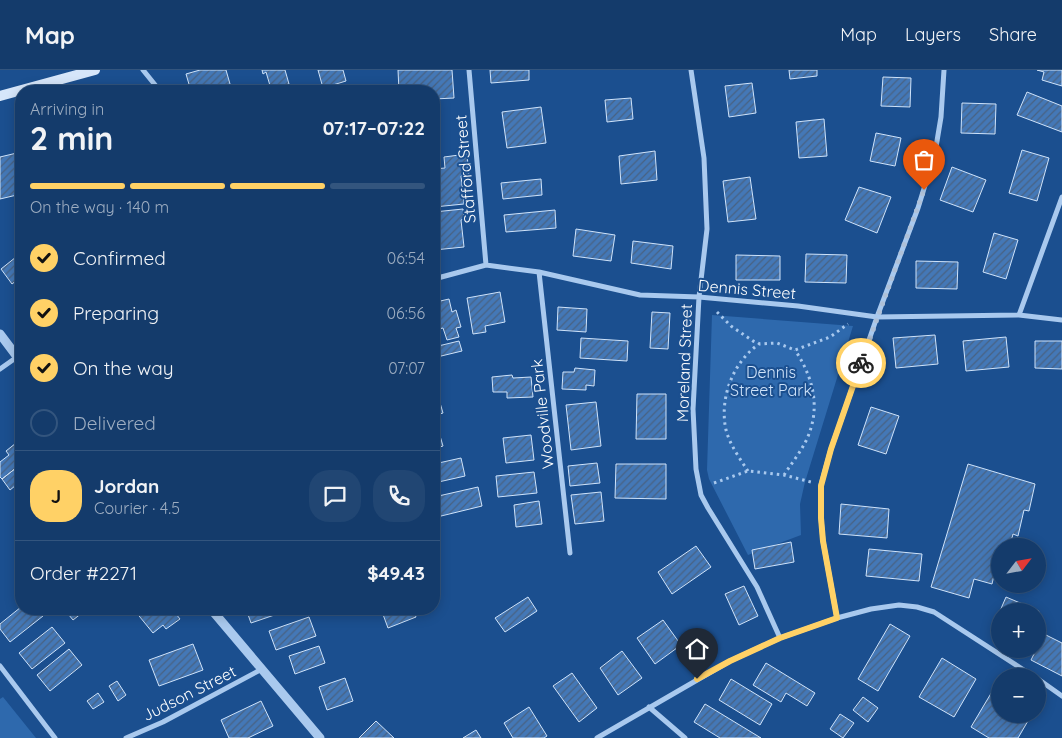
<!DOCTYPE html>
<meta charset="utf-8">
<style>
:root{--surface:#143b6b;--page:#214673;--text:#f1f3f6;--muted:#9dadc1;--line:#33557e;--accent:#ffd166}
body{margin:0;font-family:Quicksand,sans-serif;background:var(--page);color:var(--text);height:100vh;display:flex;flex-direction:column;font-size:19px;white-space:nowrap}
*{box-sizing:border-box;margin:0}
p{font-size:16px;color:var(--muted)}
.icon{flex:none;width:28px;height:28px;fill:none;stroke:currentColor;stroke-width:2;stroke-linecap:round;stroke-linejoin:round}
.map{position:relative;flex:1;overflow:hidden}
.sheet{position:absolute;left:15px;top:15px;width:425px;height:530px;display:flex;flex-direction:column;background:var(--surface);border-radius:20px;box-shadow:0 2px 12px #0003,0 0 0 1px var(--line)}
.sheet>*{flex:none}
.needle{width:32px;rotate:59deg}
.buttons{position:absolute;left:991px;top:468px;display:grid;gap:10px}
.buttons a{display:grid;place-items:center;width:55px;height:55px;border-radius:50%;background:var(--surface);box-shadow:0 2px 12px #0003,0 0 0 1px var(--line);font-size:25px}
.pin{position:absolute;display:grid;place-items:center;width:42px;height:42px;color:#fff;margin:-51px -21px;border-radius:50% 50% 50% 0;rotate:-45deg;box-shadow:0 0 5px #0007}
.pin .icon{rotate:45deg}
.courier{position:absolute;display:grid;place-items:center;width:50px;height:50px;margin:-25px;border:4px solid #ffd166;border-radius:50%;background:#fff;color:#222;box-shadow:0 1px 6px #0007}
.summary em{font-style:normal;font-weight:700}
.summary div{display:flex;flex-direction:column-reverse}
.summary{display:flex;align-items:center;justify-content:space-between;height:85px;padding:0 15px}
h1{font-size:32px;font-weight:700;line-height:38px}
.bar{display:grid;grid-template-columns:repeat(4,1fr);gap:8px 5px;align-content:center;height:60px;padding:0 15px}
.bar i{height:6px;border-radius:4px;background:var(--line)}
.bar .current{background:var(--accent)}
.bar p{grid-column:span 4}
.line{display:flex;align-items:center;gap:12px;padding:0 15px;border-top:1px solid var(--line)}
.line div{flex:1}
.round{display:grid;place-items:center;flex:none;width:52px;height:52px;border-radius:20px;background:var(--page)}
ol{padding:0 15px;list-style:none}
li{display:flex;align-items:center;gap:15px;height:55px}
li p{margin-inline-start:auto}
li .icon{padding:5px;border-radius:50%;background:var(--accent);color:#111;stroke-width:4}
li:last-child{color:var(--muted)}
li i{width:28px;height:28px;border:2px solid var(--line);border-radius:50%}
header{display:flex;align-items:center;gap:30px;box-sizing:border-box;height:70px;padding:0 25px;background:var(--surface);border-bottom:1px solid var(--line)}
header strong{font-size:24px}
nav{display:flex;gap:28px;margin-inline-start:auto;font-size:18px}
.map>svg:first-child{display:block}
.green{fill:#2e69ad}
.building{fill:url(#building-hatch);stroke:#cfe3fa}
.lines{fill:none;stroke-linecap:round;stroke-linejoin:round}
.path{stroke:#a9c9ee;stroke-width:3;stroke-dasharray:2.5 4;stroke-linecap:butt}
.minor{stroke:#a9c9ee;stroke-width:5}
.tertiary{stroke:#a9c9ee;stroke-width:9}
.secondary{stroke:#d6e6fa;stroke-width:10}
.done{stroke:#afc1d8;stroke-width:5;stroke-dasharray:0 9}
.route{stroke:#ffd166;stroke-width:6}
.labels{text-anchor:middle;stroke-width:4;stroke-linejoin:round;paint-order:stroke}
.street-label{font-size:16px;fill:#fff;stroke:#1b4f8f}
.park-label{font-size:16px;fill:#cfe3fa;stroke:#1b4f8f}
</style>
<header>
<strong>Map</strong>
<nav><a>Map</a><a>Layers</a><a>Share</a></nav>
</header>
<div class="map">
<svg width="1062" height="668" viewBox="0 0 1062 668">
<defs>
<pattern id="building-hatch" width="6" height="6" patternUnits="userSpaceOnUse" patternTransform="scale(1.25)"><rect width="6" height="6" fill="#4478b7"/><path d="M-1 1l2-2M0 6l6-6M5 7l2-2" fill="none" stroke="#486282"/></pattern>
</defs>
<rect width="100%" height="100%" fill="#1b4f8f"/>
<path class="green" d="M712,245l141,11 -48,156 -5,22 1,31 -53,20 -39,-76 -2,-9z
M3,627l33,41h-36v-39z"/>
<path class="building" d="M200,0h26l6,21h-41l-5,-17z
M262,0h23l4,14 -18,5 -5,-17 -3,2z
M318,0h25l3,11 -23,7z
M398,0h54l2,28 -20,1v-8h-35z
M490,0h39v10l-38,3z
M789,0h28v6l-27,3z
M1037,0h25v16l-20,-6 2,-8z
M883,7l28,1 -1,29 -29,-1z
M752,13l4,30 -27,4 -4,-31z
M1027,22l35,14v26l-45,-17z
M631,28l2,21 -26,3 -2,-22z
M962,33l34,1 -1,30 -34,-1z
M541,37l5,36 -39,5 -5,-36z
M824,49l3,37 -28,2 -3,-36z
M876,63l25,5 -6,28 -25,-5z
M1022,80l27,8 -12,43 -28,-8z
M655,81l2,29 -36,4 -2,-28z
M21,82v42l-21,5v-42z
M467,84l2,22h-8l3,28 -30,3v-38l11,-1 -1,-11z
M952,97l34,13 -13,32 -33,-12z
M750,107l6,42 -28,3 -5,-41z
M541,109l1,16 -39,4 -2,-16z
M859,117l32,10 -14,36 -32,-13z
M463,139l1,10 -3,1 3,27 -30,3v-38z
M555,140l1,18 -50,4 -2,-17z
M576,159l39,6 -4,26 -38,-5z
M994,163l24,7 -12,39 -23,-7z
M633,171l40,5 -2,23 -40,-6z
M21,183v24l-9,7 -11,-15z
M806,184l41,1 -1,28 -41,-1z
M736,185l44,1v24h-44z
M916,191l42,1 -1,27 -41,-1z
M500,222l5,30 -20,4 1,6 -13,2 -6,-36z
M449,229l3,13 4,-2 5,17 -5,1 3,9 -12,3 -4,-12 -4,1 -3,-12h4l-4,-15z
M558,237l29,2 -1,23 -29,-2z
M652,242l18,1 -2,36 -18,-1z
M935,265l3,29 -42,4 -3,-30z
M1006,267l3,30 -43,4 -3,-30z
M581,268l47,3 -1,20 -47,-3z
M459,271l3,10 -25,6 -3,-10z
M1035,271h27v28l-27,-1z
M575,298l20,2 -1,16 -8,-1v5l-24,-1 1,-17h11z
M512,305l1,3 18,-1 2,20 -26,1v-6h-14l-1,-15z
M637,324h29v45h-30z
M438,326l5,17 -9,3v-19z
M596,332l5,44 -30,4 -5,-45z
M871,337l28,9 -13,38 -28,-9z
M438,359l5,17 -9,3v-18z
M531,365l3,25 -28,3 -3,-25z
M21,369v25l-19,15 -2,-2v-15l9,-7 -3,-4z
M461,388l4,18 -31,7v-19z
M597,393l3,20 -30,3 -2,-20z
M21,394v17l-11,9 -8,-11z
M616,394h50v35l-51,-1z
M968,394l67,20 -6,27 -5,-1 -6,26 -5,-2 -3,12h-10v12h-2l-6,26 -18,-5 -5,19 -38,-11z
M534,402l3,21 -39,4 -2,-21z
M478,417l4,19 -45,11 -3,-20z
M601,422l3,29 -29,3 -4,-29z
M539,431l3,23 -26,3 -2,-22z
M841,434l48,5 -2,29 -48,-4z
M791,472l3,20 -39,7 -3,-19z
M696,476l15,21 -39,27 -14,-22z
M869,479l53,5 -3,27 -53,-5z
M744,516l14,30 -19,9 -14,-31z
M528,527l9,14 -32,21 -10,-14z
M1006,527l33,14 -1,2v-2h-38z
M21,537v2h16l6,7 -33,26 -10,-13v-5z
M64,539h23l-14,11z
M139,539h33l8,10 -14,10 -3,-4 -10,8 -18,-22z
M236,539h56l-41,14 -5,-14 -8,3z
M381,539h32l3,8 -28,11z
M309,547l7,19 -40,14 -7,-19z
M663,550l18,25 -26,19 -18,-26z
M890,554l20,12 -32,55 -20,-12z
M52,557l13,16 -33,26 -13,-16z
M1044,564l18,9v33l-31,-16z
M193,574l10,26 -44,16 -10,-26z
M319,576l6,17 -30,11 -6,-18z
M69,579l13,16 -32,26 -13,-16z
M622,581l20,27 -24,17 -18,-27z
M942,588l34,21 -22,38 -35,-20z
M766,593l49,30 -8,13 -21,-13 -5,9 -28,-17z
M572,603l25,35 -18,14 -26,-36z
M345,608l8,23 -26,9 -8,-23z
M731,609l41,25 -12,21 -41,-25z
M117,611l9,14 -8,6 -9,-15z
M993,620l7,4v20h32l-14,24h-29l-18,-11z
M98,623l6,9 -11,7 -6,-8z
M863,627l15,11 -10,14 -15,-12z
M261,631l12,25 -25,12h-19l-8,-18z
M705,634l56,34h-41l-26,-16z
M529,637l18,29 -3,2h-31l-9,-15z
M840,644l14,9 -11,15 -13,-9z
M376,651l18,17h-35z
M476,660l5,8h-18z"/>
<g class="lines">
<path class="path" d="M717,242l14,14 22,15 7,3 17,-1 18,7 35,-13 18,-13
M748,401c-8,-12 -18,-26 -22,-41 -7,-32 7,-68 33,-86
M784,405c9,-14 21,-28 26,-44 10,-29 1,-57 -15,-81
M714,413l34,-12 36,4 27,7"/>
<path class="minor" d="M143,0l17,21
M469,0l17,195
M691,0l13,88 3,71 -8,68 -6,112 3,60 5,26 7,13 49,79 23,51
M539,202l31,281
M434,209l52,-14 53,7 101,23 59,2 99,9 79,11 142,-2 43,5
M1019,245l43,-118
M0,299l17,-12
M434,468l1,3
M837,548l-14,-77 -2,-23v-33l10,-36 46,-132 41,-109 17,-55 6,-36 3,-47
M0,596l55,72
M1038,609l24,17
M649,637l36,31
M126,668l37,-16 99,-53
M597,668l133,-77 50,-23 57,-20 34,-9 28,-4 18,2 17,5 99,64"/>
<path class="tertiary" d="M0,264l21,28
M211,539l109,129"/>
<path class="secondary" d="M0,26l95,-26"/>
</g>
<g class="lines">
<path class="done" d="M861,293l63,-173"/>
<path class="route" d="M697,609l33,-18 50,-23 57,-20 -14,-77 -2,-23v-32l10,-37 30,-86"/>
</g>
<g class="labels">
<g class="street-label">
<text transform="translate(465 99) rotate(-95)" y="6">Stafford Street</text>
<text transform="translate(747 219) rotate(5)" y="6">Dennis Street</text>
<text transform="translate(684 293) rotate(-88)" y="6">Moreland Street</text>
<text transform="translate(542 344) rotate(-96)" y="6">Woodville Park</text>
<text transform="translate(189 623) rotate(-27)" y="6">Judson Street</text>
</g>
<g class="park-label">
<text x="771" y="308">Dennis<tspan x="771" dy="18">Street Park</tspan></text>
</g>
</g>
</svg>
<div class="buttons">
<a><svg class="needle" viewBox="-14 -14 28 28"><path d="M0-13l5 13h-10z" fill="#e53935"/><path d="M0 13l5-13h-10z" fill="#9dadc1"/></svg></a>
<a>+</a>
<a>−</a>
</div>
<div class="pin" style="left:924px;top:120px;background:#ea580c"><svg class="icon" aria-label="bag" viewBox="0 0 24 24"><path d="M5 8h14l-1 12H6zM9 8a3 3 0 0 1 6 0"/></svg></div>
<div class="pin" style="left:697px;top:609px;background:#1f2937"><svg class="icon" aria-label="home" viewBox="0 0 24 24"><path d="M3 11l9-7 9 7M6 9v11h12V9"/></svg></div>
<div class="courier" style="left:861px;top:293px"><svg class="icon" aria-label="bike" viewBox="0 0 24 24"><circle cx="6" cy="16" r="4"/><circle cx="18" cy="16" r="4"/><path d="M6 16l4-8h5l3 8M10 8l3 8H6M13 5h3"/></svg></div>
<section class="sheet">
<div class="summary"><div><h1>2 min</h1><p>Arriving in</p></div><em>07:17–07:22</em></div>
<div class="bar"><i class="current"></i><i class="current"></i><i class="current"></i><i></i><p>On the way · 140 m</p></div>
<ol>
<li><svg class="icon" aria-label="check" viewBox="0 0 24 24"><path d="M5 12l5 5 9-10"/></svg>Confirmed<p>06:54</p></li>
<li><svg class="icon" aria-label="check" viewBox="0 0 24 24"><path d="M5 12l5 5 9-10"/></svg>Preparing<p>06:56</p></li>
<li><svg class="icon" aria-label="check" viewBox="0 0 24 24"><path d="M5 12l5 5 9-10"/></svg>On the way<p>07:07</p></li>
<li><i></i>Delivered</li>
</ol>
<div class="line" style="height:90px"><b class="round" style="background:var(--accent);color:#111">J</b><div><b>Jordan</b><p>Courier · 4.5</p></div><a class="round"><svg class="icon" aria-label="chat" viewBox="0 0 24 24"><path d="M4 5h16v11H9l-5 4z"/></svg></a><a class="round"><svg class="icon" aria-label="phone" viewBox="0 0 24 24"><path d="M5 4h4l2 5-3 2q2 4 5 5l2-3 5 2v4C11 20 4 13 5 4z"/></svg></a></div>
<div class="line" style="height:65px"><div>Order #2271</div><b>$49.43</b></div>
</section>
</div>
